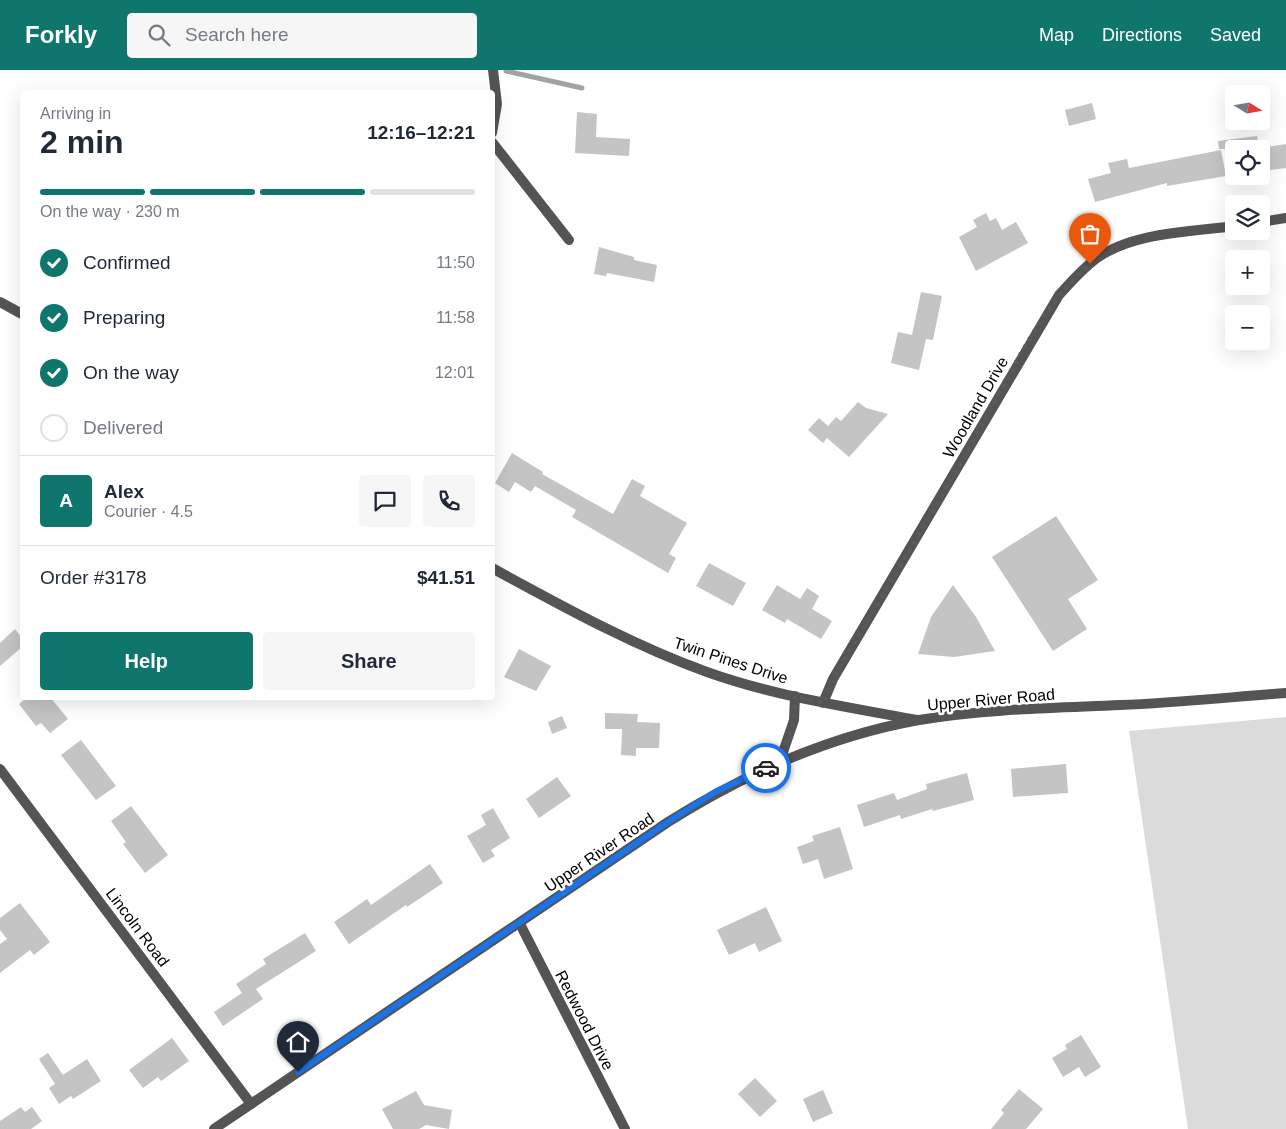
<!DOCTYPE html>
<meta charset="utf-8">
<style>
:root{--surface:#fff;--page:#f6f6f7;--text:#1f2937;--muted:#747a83;--line:#e0e1e3;--accent:#0f766e}
body{margin:0;font-family:Helvetica,sans-serif;background:var(--page);color:var(--text);height:100vh;display:flex;flex-direction:column;font-size:19px;white-space:nowrap}
*{box-sizing:border-box;margin:0}
p{font-size:16px;color:var(--muted)}
.icon{flex:none;width:28px;height:28px;fill:none;stroke:currentColor;stroke-width:2;stroke-linecap:round;stroke-linejoin:round}
.map{position:relative;flex:1;overflow:hidden}
.panel{position:absolute;left:20px;top:20px;width:475px;height:610px;display:flex;flex-direction:column;background:var(--surface);border-radius:5px;box-shadow:0 5px 20px #0002}
.panel>*{flex:none}
.needle{width:32px;rotate:101deg}
.controls{position:absolute;left:1225px;top:15px;display:grid;gap:10px}
.controls a{display:grid;place-items:center;width:45px;height:45px;border-radius:5px;background:var(--surface);box-shadow:0 5px 20px #0002;font-size:25px}
.pin{position:absolute;display:grid;place-items:center;width:42px;height:42px;color:#fff;margin:-51px -21px;border-radius:50% 50% 50% 0;rotate:-45deg;box-shadow:0 0 5px #0007}
.pin .icon{rotate:45deg}
.courier{position:absolute;display:grid;place-items:center;width:50px;height:50px;margin:-25px;border:4px solid #1a73e8;border-radius:50%;background:#fff;color:#222;box-shadow:0 1px 6px #0007}
.head em{font-style:normal;font-weight:800}
.head div{display:flex;flex-direction:column-reverse}
.head{display:flex;align-items:center;justify-content:space-between;height:85px;padding:0 20px}
h1{font-size:32px;font-weight:800;line-height:38px}
.bar{display:grid;grid-template-columns:repeat(4,1fr);gap:8px 5px;align-content:center;height:60px;padding:0 20px}
.bar i{height:6px;border-radius:4px;background:var(--line)}
.bar .selected{background:var(--accent)}
.bar p{grid-column:span 4}
.line{display:flex;align-items:center;gap:12px;padding:0 20px;border-top:1px solid var(--line)}
.line div{flex:1}
.round{display:grid;place-items:center;flex:none;width:52px;height:52px;border-radius:5px;background:var(--page)}
ol{padding:0 20px;list-style:none}
li{display:flex;align-items:center;gap:15px;height:55px}
li p{margin-inline-start:auto}
li .icon{padding:5px;border-radius:50%;background:var(--accent);color:#fff;stroke-width:4}
li:last-child{color:var(--muted)}
li i{width:28px;height:28px;border:2px solid var(--line);border-radius:50%}
.action{display:flex;gap:10px;margin-top:auto;padding:10px 20px}
.action a{flex:1;height:58px;border-radius:5px;background:var(--accent);color:#fff;font-size:20px;font-weight:800;line-height:58px;text-align:center}
.action a+a{background:var(--page);color:var(--text)}
header{display:flex;align-items:center;gap:30px;box-sizing:border-box;height:70px;padding:0 25px;background:var(--accent);color:#fff}
header strong{font-size:24px}
nav{display:flex;gap:28px;margin-inline-start:auto;font-size:18px}
.search{width:350px;height:45px;background:var(--page);display:flex;align-items:center;gap:12px;box-sizing:border-box;padding:0 18px;border-radius:5px;color:var(--muted);font-size:19px}
.map>svg:first-child{display:block}
.green{fill:#dbdbdb}
.lines{fill:none;stroke-linecap:round;stroke-linejoin:round}
.stream{stroke:#a2a2a2;stroke-width:5}
.building{fill:#c4c4c4}
.minor{stroke:#545454;stroke-width:10}
.tertiary{stroke:#545454;stroke-width:10}
.done{stroke:#595959;stroke-width:5;stroke-dasharray:0 9}
.route{stroke:#1a73e8;stroke-width:6}
.labels{text-anchor:middle;stroke-width:5;stroke-linejoin:round;paint-order:stroke}
.street-label{font-size:16px;fill:#000;stroke:#fff}
</style>
<header>
<strong>Forkly</strong>
<div class="search"><svg class="icon" aria-label="search" viewBox="0 0 24 24"><circle cx="10" cy="10" r="6"/><path d="M15 15l6 6"/></svg>Search here</div>
<nav><a>Map</a><a>Directions</a><a>Saved</a></nav>
</header>
<div class="map">
<svg width="1286" height="1059" viewBox="0 0 1286 1059">
<rect width="100%" height="100%" fill="#fff"/>
<path class="green" d="M1286,647v412h-98l-59,-398z"/>
<g class="lines">
<path class="stream" d="M506,1l76,17"/>
</g>
<path class="building" d="M1092,33l4,16 -27,7 -4,-16z
M577,42l20,2 -1,23 34,2 -1,17 -54,-3z
M1257,66l2,13h-40l-1,-8z
M1286,74v24l-25,3v-23z
M1221,80l5,26 -59,10v-3l-72,19 -7,-23 23,-6 -3,-10 19,-4 2,9z
M986,143l4,8 6,-3 6,12 14,-8 12,21 -52,28 -17,-34 18,-10 -4,-7z
M599,177l35,10v3l23,5 -3,17 -47,-9 -1,3 -12,-2z
M921,222l21,4 -9,44 -7,-1 -7,31 -28,-7 7,-31 14,3z
M858,332l8,6 22,6 -39,43 -22,-19 -4,5 -15,-13 11,-12 9,8 8,-9 5,4z
M512,383l31,19 -1,2 71,40 19,-35 13,7 -5,10 47,27 -18,31 7,4 -8,15 -96,-56 4,-7 -41,-24 -4,6 -16,-10 -6,10 -14,-9z
M1056,446l42,64 -30,19 19,30 -34,22 -61,-94z
M709,493l37,20 -13,23 -37,-20z
M777,515l23,14 7,-11 12,8 -7,13 20,12 -11,18 -34,-20 -2,4 -23,-13z
M953,515l23,32 19,34 -41,6 -36,-3 13,-37z
M15,559l7,9v9l-22,19v-23z
M519,579l32,17 -15,25 -32,-14z
M26,628h25l17,21 -18,14 -9,-10 -5,3 -17,-22z
M605,643l33,1 -1,8 23,1 -1,25h-23v8l-15,-1 1,-26h-17z
M562,646l5,12 -15,6 -4,-12z
M81,670l35,46 -20,14 -35,-45z
M1066,694l2,29 -55,4 -2,-28z
M967,703l7,27 -41,11 -1,-2 -31,10 -1,-4 -36,12 -7,-22 37,-12 3,7 30,-11 -1,-5z
M557,707l14,19 -32,22 -13,-19z
M131,736l37,49 -23,18 -22,-29 3,-2 -15,-21z
M493,738l17,30 -19,12 4,6 -12,7 -16,-27 19,-11 -5,-10z
M840,757l13,42 -29,10 -6,-20 -15,5 -6,-17 17,-6 -2,-5z
M430,794l13,19 -36,24 -1,-2 -57,39 -15,-22 33,-23 4,6z
M20,833l30,39 -16,13 -4,-5 -30,23v-29l7,-5 -7,-9v-12z
M766,837l16,34 -23,11 -4,-9 -26,12 -12,-25z
M305,863l11,18 -60,38 7,10 -40,27 -9,-14 28,-19 -6,-9 30,-20 -3,-5z
M1081,965l20,32 -16,10 -6,-10 -16,10 -11,-19 15,-9 -2,-4z
M172,968l17,23 -28,20 -3,-4 -15,11 -14,-18z
M48,983l15,22 24,-16 14,22 -28,18 -2,-3 -12,8 -10,-16 6,-4 -16,-25z
M755,1008l22,23 -17,16 -22,-23z
M1019,1019l24,20 -17,20h-35l13,-16 -3,-3z
M823,1020l10,23 -20,9 -10,-23z
M416,1021l8,14 28,5 -3,19 -23,-4 -7,4h-26l-11,-20z
M21,1037l4,5 7,-5 10,14 -11,8h-31v-8z"/>
<g class="lines">
<path class="minor" d="M492,63l5,-29 -4,-34
M492,72l77,98
M1261,152l25,-4
M0,232l22,12
M492,498c70,38 140,77 215,104 67,24 140,35 210,48
M823,633l10,-24 226,-384c12,-13 23,-26 38,-37 37,-26 93,-26 137,-32
M780,691l14,-41 1,-24
M0,699l251,335
M520,854l105,205"/>
<path class="tertiary" d="M214,1059l454,-307c78,-49 161,-86 251,-102 65,-11 135,-12 201,-15 55,-2 111,-8 166,-12"/>
</g>
<g class="lines">
<path class="done" d="M766,698l14,-7c10,-22 15,-41 15,-65l28,7 10,-24c47,-79 95,-158 141,-239 30,-53 69,-139 116,-176"/>
<path class="route" d="M298,1002l370,-250 47,-30 51,-24"/>
</g>
<g class="labels">
<g class="street-label">
<text transform="translate(975 337) rotate(-60)" y="6">Woodland Drive</text>
<text transform="translate(731 590) rotate(18)" y="6">Twin Pines Drive</text>
<text transform="translate(991 629) rotate(-5)" y="6">Upper River Road</text>
<text transform="translate(599 782) rotate(-34)" y="6">Upper River Road</text>
<text transform="translate(138 857) rotate(53)" y="6">Lincoln Road</text>
<text transform="translate(585 950) rotate(63)" y="6">Redwood Drive</text>
</g>
</g>
</svg>
<div class="controls">
<a><svg class="needle" viewBox="-14 -14 28 28"><path d="M0-13l5 13h-10z" fill="#e53935"/><path d="M0 13l5-13h-10z" fill="#747a83"/></svg></a>
<a><svg class="icon" aria-label="locate" viewBox="0 0 24 24"><circle cx="12" cy="12" r="6"/><path d="M12 2v4M12 18v4M2 12h4M18 12h4"/></svg></a>
<a><svg class="icon" aria-label="layers" viewBox="0 0 24 24"><path d="M12 4l9 5-9 5-9-5zM3 14l9 5 9-5"/></svg></a>
<a>+</a>
<a>−</a>
</div>
<div class="pin" style="left:1090px;top:194px;background:#ea580c"><svg class="icon" aria-label="bag" viewBox="0 0 24 24"><path d="M5 8h14l-1 12H6zM9 8a3 3 0 0 1 6 0"/></svg></div>
<div class="pin" style="left:298px;top:1002px;background:#1f2937"><svg class="icon" aria-label="home" viewBox="0 0 24 24"><path d="M3 11l9-7 9 7M6 9v11h12V9"/></svg></div>
<div class="courier" style="left:766px;top:698px"><svg class="icon" aria-label="car" viewBox="0 0 24 24"><path d="M5 17H2v-5l4-1 3-4h7l3 4 3 1v5h-3M9 17h6M6 11h13"/><circle cx="7" cy="17" r="2"/><circle cx="17" cy="17" r="2"/></svg></div>
<section class="panel">
<div class="head"><div><h1>2 min</h1><p>Arriving in</p></div><em>12:16–12:21</em></div>
<div class="bar"><i class="selected"></i><i class="selected"></i><i class="selected"></i><i></i><p>On the way · 230 m</p></div>
<ol>
<li><svg class="icon" aria-label="check" viewBox="0 0 24 24"><path d="M5 12l5 5 9-10"/></svg>Confirmed<p>11:50</p></li>
<li><svg class="icon" aria-label="check" viewBox="0 0 24 24"><path d="M5 12l5 5 9-10"/></svg>Preparing<p>11:58</p></li>
<li><svg class="icon" aria-label="check" viewBox="0 0 24 24"><path d="M5 12l5 5 9-10"/></svg>On the way<p>12:01</p></li>
<li><i></i>Delivered</li>
</ol>
<div class="line" style="height:90px"><b class="round" style="background:var(--accent);color:#fff">A</b><div><b>Alex</b><p>Courier · 4.5</p></div><a class="round"><svg class="icon" aria-label="chat" viewBox="0 0 24 24"><path d="M4 5h16v11H9l-5 4z"/></svg></a><a class="round"><svg class="icon" aria-label="phone" viewBox="0 0 24 24"><path d="M5 4h4l2 5-3 2q2 4 5 5l2-3 5 2v4C11 20 4 13 5 4z"/></svg></a></div>
<div class="line" style="height:65px"><div>Order #3178</div><b>$41.51</b></div>
<div class="action"><a>Help</a><a>Share</a></div>
</section>
</div>
